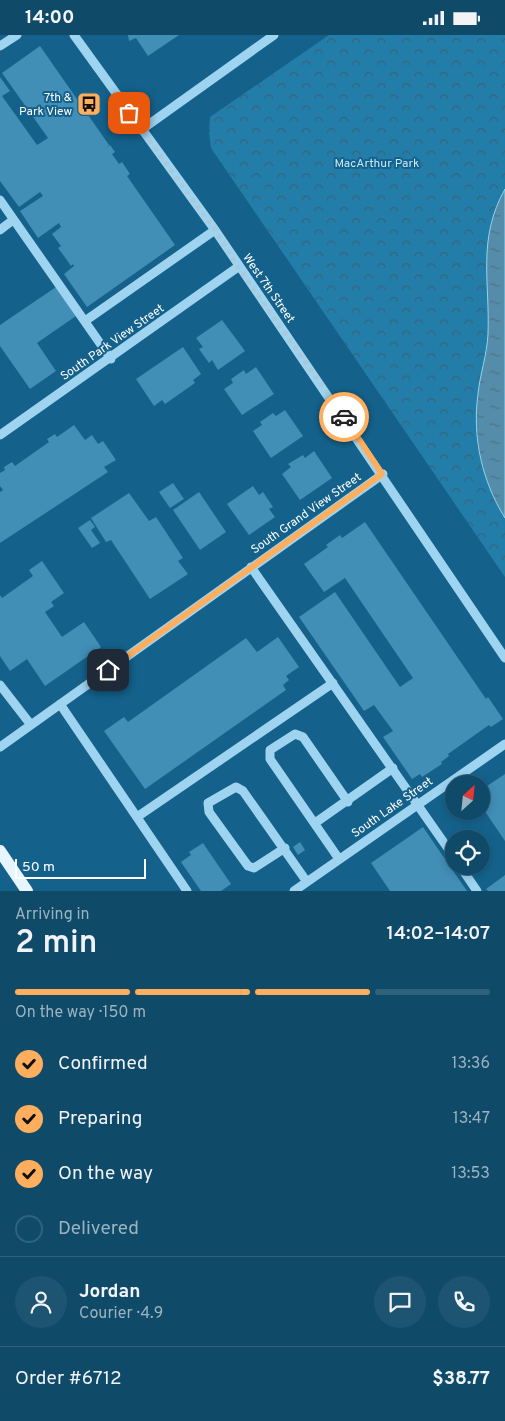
<!DOCTYPE html>
<meta charset="utf-8">
<style>
:root{--surface:#0f4a69;--page:#1d5471;--text:#f1f3f6;--muted:#9bb3c0;--line:#2f627d;--accent:#ffae5d}
body{margin:0;font-family:Overpass,sans-serif;background:var(--page);color:var(--text);height:100vh;display:flex;flex-direction:column;font-size:19px;white-space:nowrap}
*{box-sizing:border-box;margin:0}
p{font-size:16px;color:var(--muted)}
.icon{flex:none;width:28px;height:28px;fill:none;stroke:currentColor;stroke-width:2;stroke-linecap:round;stroke-linejoin:round}
.map{position:relative;height:856px;overflow:hidden}
.details{display:flex;flex-direction:column;background:var(--surface);flex:1}
.details>*{flex:none}
.needle{width:32px;rotate:27deg}
.buttons{position:absolute;left:445px;top:740px;display:grid;gap:10px}
.buttons a{display:grid;place-items:center;width:45px;height:45px;border-radius:50%;background:var(--surface);box-shadow:0 2px 8px #0003,0 0 0 1px var(--line);font-size:25px}
.scale{position:absolute;left:15px;bottom:12px;width:131px;box-sizing:border-box;padding-left:5px;border:2px solid #fff;border-top:0;font-size:14px;line-height:18px;white-space:nowrap;color:#fff;-webkit-text-stroke:4px #14628c;paint-order:stroke}
.pin{position:absolute;display:grid;place-items:center;width:42px;height:42px;color:#fff;margin:-21px;border-radius:10px;box-shadow:0 2px 8px #0006}
.courier{position:absolute;display:grid;place-items:center;width:50px;height:50px;margin:-25px;border:4px solid #ffae5d;border-radius:50%;background:#fff;color:#222;box-shadow:0 1px 6px #0007}
.summary em{font-style:normal;font-weight:600}
.summary div{display:flex;flex-direction:column-reverse}
.summary{display:flex;align-items:center;justify-content:space-between;height:85px;padding:0 15px}
h1{font-size:32px;font-weight:600;line-height:38px}
.bar{display:grid;grid-template-columns:repeat(4,1fr);gap:8px 5px;align-content:center;height:60px;padding:0 15px}
.bar i{height:6px;border-radius:4px;background:var(--line)}
.bar .on{background:var(--accent)}
.bar p{grid-column:span 4}
.line{display:flex;align-items:center;gap:12px;padding:0 15px;border-top:1px solid var(--line)}
.line div{flex:1}
.round{display:grid;place-items:center;flex:none;width:52px;height:52px;border-radius:26px;background:var(--page)}
ol{padding:0 15px;list-style:none}
li{display:flex;align-items:center;gap:15px;height:55px}
li p{margin-inline-start:auto}
li .icon{padding:5px;border-radius:50%;background:var(--accent);color:#111;stroke-width:4}
li:last-child{color:var(--muted)}
li i{width:28px;height:28px;border:2px solid var(--line);border-radius:50%}
.status{display:flex;justify-content:space-between;align-items:center;height:35px;padding:0 25px;background:var(--surface);direction:ltr}
.status svg{height:14px;fill:currentColor}
.map>svg:first-child{display:block}
.park{fill:url(#park-crowns)}
.water{fill:url(#water-ripples);stroke:#90d3f3}
.building{fill:#418eb7}
.lines{fill:none;stroke-linecap:round;stroke-linejoin:round}
.minor{stroke:#9ed4f0;stroke-width:9}
.major{stroke:#e7f5ff;stroke-width:12}
.done{stroke:#adc8d7;stroke-width:5;stroke-dasharray:0 9}
.route{stroke:#ffae5d;stroke-width:6}
.labels{text-anchor:middle;stroke-width:4;stroke-linejoin:round;paint-order:stroke}
.poi-label{font-size:12px;fill:#fff;stroke:#14628c;text-anchor:end}
.park-label{font-size:12px;fill:#c4e9fb;stroke:#14628c}
.street-label{font-size:12px;fill:#fff;stroke:#14628c}
</style>
<div class="status"><b>14:00</b><svg viewBox="0 0 49 12"><path d="M0 12V9h3v3zM5 12V6h3v6zM10 12V3h3v9zM15 12V0h3v12zM26 1h20v11H26zM47 4h2v5h-2z"/></svg></div>
<div class="map">
<svg width="505" height="856" viewBox="0 0 505 856">
<defs>
<pattern id="park-crowns" width="20" height="18" patternUnits="userSpaceOnUse" patternTransform="scale(1.25)"><rect width="20" height="18" fill="#237da9"/><path d="M2 6a3 3 0 1 1 6 0M12 15a3 3 0 1 1 6 0" fill="none" stroke="#38647a"/></pattern>
<pattern id="water-ripples" width="26" height="14" patternUnits="userSpaceOnUse" patternTransform="scale(1.25)"><rect width="26" height="14" fill="#548caa"/><path d="M2 4q2-2 4 0t4 0M15 11q2-2 4 0t4 0" fill="none" stroke="#517284"/></pattern>
</defs>
<rect width="100%" height="100%" fill="#14628c"/>
<path class="park" d="M329,0h176v542l-294,-429 -2,-15 1,-16z"/>
<path class="water" d="M505,154v329c-23,-37 -33,-81 -27,-124 2,-20 9,-39 10,-60 2,-53 -11,-95 17,-145z"/>
<path class="building" d="M128,0h51l-31,21 -12,-18 -7,3z
M40,11l69,99 -3,2 4,-2 5,7 -3,2 7,10 3,-2 8,12 -3,2 48,69 -88,62 -23,-33 10,-8 -1,-2 -2,2 -7,-10 -6,-8 3,-2 -9,-12 9,-7 -2,-4 -21,15 -18,-27 23,-15 -3,-4 -21,15 -19,-26v-104l10,14 -8,5 35,49 11,-7 -46,-65z
M56,252l20,29 -39,27 19,28 -26,18 -30,-43v-21z
M222,285l23,31 -27,19 -6,-10 -3,3 -10,-14 4,-2 -7,-9z
M183,312l18,27 -8,6 2,3 -30,21 -3,-4 -8,6 -18,-27z
M256,332l18,27 -32,21 -18,-26 9,-6 -2,-4 13,-9 2,4z
M285,375l18,26 -32,22 -18,-27 9,-6 -2,-3 13,-9 3,3z
M74,390l11,15 7,-5 6,9 5,-3 13,19 -12,7 4,5 -108,71v-51l3,-2 -3,-4v-13l5,-3 -1,-3 8,-5 3,4 34,-24 -2,-3 8,-5 2,3z
M314,416l18,27 -32,22 -18,-26 9,-7 -3,-3 15,-9 2,3z
M173,448l11,16 -14,9 -11,-16z
M253,451l6,9 4,-3 10,15 -4,2 6,8 -26,18 -22,-31z
M199,457l27,40 -26,18 -27,-40z
M129,458l20,28 7,-4 27,41 -5,3 10,13 -38,25 -39,-59 -5,2 -15,-24z
M90,485l5,7 -4,3 9,13 -8,5 -14,-20z
M365,487l121,177 2,-2 15,22 -12,8 -2,-2 -41,29 1,2 -8,6 1,2 -20,13 -2,-3 -8,5 -29,-42 10,-6 -19,-26 -10,6 -65,-94 36,-25 65,95 13,-9 -68,-100 -21,14 -20,-28 24,-17 -2,-2 14,-10 2,3z
M42,526l22,32 -13,9 3,4 -9,6 17,25 22,-15 17,25 -56,39 -18,-27 -17,12 -10,-15v-61l2,3 31,-22 -4,-6z
M278,602l21,30 -13,9 3,4 -6,5 3,5 -141,99 -41,-58 20,-14 4,5 118,-84 11,14z
M505,739v67l-21,-31 -3,2v-22z
M423,792l44,64h-77l-19,-28z
M300,807l5,8 -7,5 -5,-8z
M203,808l28,41 -10,7h-20l-20,-29 10,-7 -2,-3z
M505,840v16h-17l-2,-2z"/>
<g class="lines">
<path class="minor" d="M74,0l141,195 290,428
M0,11l17,-11
M141,95l133,-95
M0,165l111,159
M0,195l13,-10
M85,286l130,-91
M0,400l238,-168
M251,532l203,290
M0,650l31,40
M60,669l127,187
M0,712l383,-273
M137,782l196,-134
M315,788l78,-55
M285,813l-31,20 -6,-2 -39,-54 -1,-9 28,-16 7,4 64,91
M339,824l-69,-100v-9l25,-16 8,3 45,65
M460,831l17,25
M294,856l211,-147"/>
<path class="major" d="M0,816l27,40"/>
</g>
<g class="lines">
<path class="done" d="M129,78l86,117 23,37 106,150"/>
<path class="route" d="M108,635l274,-196 -38,-57"/>
</g>
<defs>
<g id="bus-square" transform="scale(1.25)"><rect x="-9" y="-9" width="18" height="18" rx="4" fill="#ffae5d" stroke="#14628c"/><path d="M-5-6H5V4H4V6H2V4H-2V6H-4V4H-5ZM-3.5-4V0h7V-4ZM-3.5 1.2v1.5H-2V1.2ZM2 1.2v1.5H3.5V1.2Z" fill="#111"/></g>
</defs>
<g fill-rule="evenodd">
<use href="#bus-square" x="89" y="69"/>
</g>
<g class="labels">
<g class="poi-label">
<text x="72" y="66">7th &amp;<tspan x="72" dy="14">Park View</tspan></text>
</g>
<g class="park-label">
<text x="377" y="132">MacArthur Park</text>
</g>
<g class="street-label">
<text transform="translate(269 253) rotate(55)" y="4">West 7th Street</text>
<text transform="translate(112 307) rotate(-35)" y="4">South Park View Street</text>
<text transform="translate(306 478) rotate(-35)" y="4">South Grand View Street</text>
<text transform="translate(392 772) rotate(-35)" y="4">South Lake Street</text>
</g>
</g>
</svg>
<div class="buttons">
<a><svg class="needle" viewBox="-14 -14 28 28"><path d="M0-13l5 13h-10z" fill="#e53935"/><path d="M0 13l5-13h-10z" fill="#9bb3c0"/></svg></a>
<a><svg class="icon" aria-label="locate" viewBox="0 0 24 24"><circle cx="12" cy="12" r="6"/><path d="M12 2v4M12 18v4M2 12h4M18 12h4"/></svg></a>
</div>
<div class="scale">50 m</div>
<div class="pin" style="left:129px;top:78px;background:#ea580c"><svg class="icon" aria-label="bag" viewBox="0 0 24 24"><path d="M5 8h14l-1 12H6zM9 8a3 3 0 0 1 6 0"/></svg></div>
<div class="pin" style="left:108px;top:635px;background:#1f2937"><svg class="icon" aria-label="home" viewBox="0 0 24 24"><path d="M3 11l9-7 9 7M6 9v11h12V9"/></svg></div>
<div class="courier" style="left:344px;top:382px"><svg class="icon" aria-label="car" viewBox="0 0 24 24"><path d="M5 17H2v-5l4-1 3-4h7l3 4 3 1v5h-3M9 17h6M6 11h13"/><circle cx="7" cy="17" r="2"/><circle cx="17" cy="17" r="2"/></svg></div>
</div>
<section class="details">
<div class="summary"><div><h1>2 min</h1><p>Arriving in</p></div><em>14:02–14:07</em></div>
<div class="bar"><i class="on"></i><i class="on"></i><i class="on"></i><i></i><p>On the way · 150 m</p></div>
<ol>
<li><svg class="icon" aria-label="check" viewBox="0 0 24 24"><path d="M5 12l5 5 9-10"/></svg>Confirmed<p>13:36</p></li>
<li><svg class="icon" aria-label="check" viewBox="0 0 24 24"><path d="M5 12l5 5 9-10"/></svg>Preparing<p>13:47</p></li>
<li><svg class="icon" aria-label="check" viewBox="0 0 24 24"><path d="M5 12l5 5 9-10"/></svg>On the way<p>13:53</p></li>
<li><i></i>Delivered</li>
</ol>
<div class="line" style="height:90px"><a class="round"><svg class="icon" aria-label="person" viewBox="0 0 24 24"><circle cx="12" cy="8" r="4"/><path d="M4 21q1-7 8-7t8 7"/></svg></a><div><b>Jordan</b><p>Courier · 4.9</p></div><a class="round"><svg class="icon" aria-label="chat" viewBox="0 0 24 24"><path d="M4 5h16v11H9l-5 4z"/></svg></a><a class="round"><svg class="icon" aria-label="phone" viewBox="0 0 24 24"><path d="M5 4h4l2 5-3 2q2 4 5 5l2-3 5 2v4C11 20 4 13 5 4z"/></svg></a></div>
<div class="line" style="height:65px"><div>Order #6712</div><b>$38.77</b></div>
</section>
